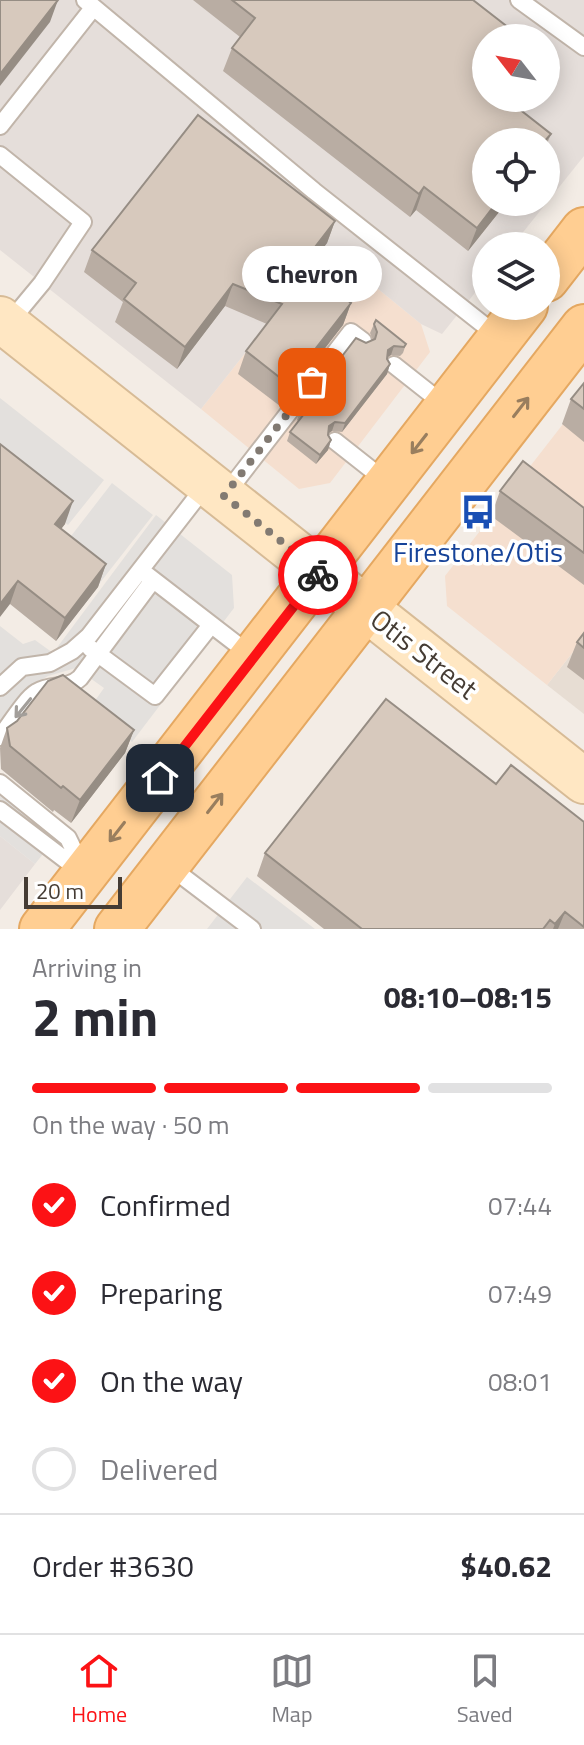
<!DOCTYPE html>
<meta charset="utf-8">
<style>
:root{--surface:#fff;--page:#f7f7f7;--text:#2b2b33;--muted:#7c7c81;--line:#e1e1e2;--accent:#fc1215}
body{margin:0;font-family:"Titillium Web",sans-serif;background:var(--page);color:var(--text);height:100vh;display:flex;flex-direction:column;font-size:30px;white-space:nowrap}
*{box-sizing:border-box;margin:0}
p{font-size:26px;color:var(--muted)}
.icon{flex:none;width:44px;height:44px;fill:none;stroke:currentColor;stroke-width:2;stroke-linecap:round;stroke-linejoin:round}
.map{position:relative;height:929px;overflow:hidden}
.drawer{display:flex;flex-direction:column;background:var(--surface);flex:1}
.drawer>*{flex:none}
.needle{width:52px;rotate:301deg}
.fabs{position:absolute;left:472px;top:24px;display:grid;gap:16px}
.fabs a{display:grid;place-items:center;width:88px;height:88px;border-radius:50%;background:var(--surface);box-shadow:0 4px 20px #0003;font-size:40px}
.scale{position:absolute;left:24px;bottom:20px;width:98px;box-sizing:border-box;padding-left:8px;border:4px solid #453c34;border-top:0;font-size:22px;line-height:28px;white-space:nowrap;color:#453c34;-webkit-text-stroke:6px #fff;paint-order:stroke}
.pin{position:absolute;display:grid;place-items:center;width:68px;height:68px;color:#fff;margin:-34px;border-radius:16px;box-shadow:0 4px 12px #0006}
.courier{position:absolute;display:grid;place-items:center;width:80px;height:80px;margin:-40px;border:6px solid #fc1215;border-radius:50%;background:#fff;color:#222;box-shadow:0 2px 10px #0007}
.bubble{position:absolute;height:56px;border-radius:28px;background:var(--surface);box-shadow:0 4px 20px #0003;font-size:26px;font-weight:700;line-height:56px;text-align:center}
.headline em{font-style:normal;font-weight:700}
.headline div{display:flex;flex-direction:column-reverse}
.headline{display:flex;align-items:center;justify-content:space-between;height:136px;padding:0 32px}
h1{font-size:52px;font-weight:700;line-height:60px}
.bar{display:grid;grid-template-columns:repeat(4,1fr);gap:12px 8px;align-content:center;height:96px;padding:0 32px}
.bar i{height:10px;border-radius:6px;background:var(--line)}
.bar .selected{background:var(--accent)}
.bar p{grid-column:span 4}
.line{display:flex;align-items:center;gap:20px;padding:0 32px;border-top:2px solid var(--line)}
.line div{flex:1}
ol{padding:0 32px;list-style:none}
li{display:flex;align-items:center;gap:24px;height:88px}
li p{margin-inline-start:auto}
li .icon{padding:8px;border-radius:50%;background:var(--accent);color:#fff;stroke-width:4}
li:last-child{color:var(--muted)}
li i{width:44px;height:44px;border:4px solid var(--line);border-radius:50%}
.dock{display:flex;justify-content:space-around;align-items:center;height:112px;border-top:2px solid var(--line);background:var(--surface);font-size:22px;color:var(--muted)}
.dock a{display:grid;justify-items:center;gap:4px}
.dock .selected{color:var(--accent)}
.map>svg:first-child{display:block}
.residential{fill:#e7ddd3}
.commercial{fill:#f5dfcf}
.industrial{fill:#e5deda;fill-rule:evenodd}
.parking{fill:#e3e0dd}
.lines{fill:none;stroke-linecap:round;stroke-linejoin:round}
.lane-casing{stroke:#c1b5aa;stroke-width:20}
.secondary-casing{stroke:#d7bb96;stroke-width:48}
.primary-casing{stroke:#e5a861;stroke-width:48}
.lane{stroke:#fff;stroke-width:16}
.secondary{stroke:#ffe7c3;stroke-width:44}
.primary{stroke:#ffce92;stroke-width:44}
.wall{fill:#b9ada3}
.shaded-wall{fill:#968d84}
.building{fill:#d7c9bd;stroke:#968d84;stroke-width:2}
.oneway{stroke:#997e5e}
.oneway2{stroke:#a29e9a}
.done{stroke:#827a72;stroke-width:8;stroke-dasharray:0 14.4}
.route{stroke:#fc1215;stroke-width:10}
.labels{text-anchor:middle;stroke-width:7;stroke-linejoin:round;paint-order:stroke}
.transit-label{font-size:28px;fill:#164399;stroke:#fff}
.street-label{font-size:28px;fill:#453c34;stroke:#fff}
</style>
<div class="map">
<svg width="584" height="929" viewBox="0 0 584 929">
<rect width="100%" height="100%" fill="#f3ece5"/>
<path class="residential" d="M584,638v76l-37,-29z"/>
<path class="commercial" d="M328,248l93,76 9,28 -100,131 -31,6 -98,-80z
M584,397v241l-37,47 -100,-79 -2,-30z"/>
<path class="industrial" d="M0,0h584v156l-72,90h-26v33l-44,55 -21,-10 -93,-76 -127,161 -201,-159zM486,38h60v60h-60zM486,142h60v60h-60z
M0,836l35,28 -35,46z"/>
<path class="parking" d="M0,398l104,82 -36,45 -68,-54z
M112,483l41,32 -54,69 -41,-31z
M156,515l76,60 2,33 -102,134 -43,-33 15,-21 -28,-20 -28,8 -22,13 -26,33v-96l23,18 12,-4 18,13z
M0,787l59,47 -24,30 -35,-28z
M247,877l68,52h-108z"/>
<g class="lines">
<g class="lane-casing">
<path id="lane" d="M85,0l229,191 185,146
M519,0l65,47
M0,126l93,-118
M0,155l83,67 -41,61 -34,41
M394,365l52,41
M335,441l52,41
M225,495l126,-163 12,9
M147,575l105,81
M90,648l65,48 56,-71
M0,687l22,-20 28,-4 22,-12 17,-15 118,-152
M0,737c10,-12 25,-38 37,-45 14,-9 30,-2 43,-14l73,-98
M0,783l68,55 15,31
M0,810l84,64
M169,866l83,63"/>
</g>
<g class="secondary-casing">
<path id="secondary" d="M0,319l584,462"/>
</g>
<g class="primary-casing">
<path id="primary" d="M546,279l38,-49
M42,929l483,-623
M117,929l467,-602"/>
</g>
<use href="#lane" class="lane"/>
<use href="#secondary" class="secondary"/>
<use href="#primary" class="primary"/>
</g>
<path class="wall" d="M193,0h280l13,98 65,36 -5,12v-4l-60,60h21l-39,49 -52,-41 -6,7 -187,-146 9,-23 8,-11z
M335,221l-8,22 -20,26 44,34 -8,22 -63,81 -42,-32 8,-23 21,-27 -42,-18 -48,63 -62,-47 8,-20 -39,-30 8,-22z
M374,324l32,20 -3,9 -3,3 -9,-1 -4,2v2l3,5 -3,10 -45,58 -10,-1 -4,2v2l3,5 -3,10 -12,14 -29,-23 3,-9 8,-11 -1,-1 3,-9 66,-68 7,-3 -3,-7z
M584,383v59l-22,-18 9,-25z
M0,444l65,80 -4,5 45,35 -8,23 -42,54 -46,-37z
M500,491l84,17v77l-93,-69z
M584,633v47l-17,-13 10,-25z
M7,728l127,2 -9,23 -54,70 -17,-13 -1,2 -52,-43 -1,-21z
M496,784l88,38v107h-260l-67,-53 8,-23z"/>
<path class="shaded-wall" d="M58,0l-8,22 -50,64v-12z
M424,187l-8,23 -6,7 9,-23z
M497,202h10l-39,49 9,-23z
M335,221l-8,22 -33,44 8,-23z
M233,284l-8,22 -48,63 8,-22z
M351,303l-8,22 -63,81 8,-22z
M394,346l-3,9 -6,4 3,-9z
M390,364l-3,10 -45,58 3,-9z
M335,422l-3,9 -6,4 3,-9z
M331,440l-3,10 -12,14 4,-9z
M73,501l-8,23 -18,23 8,-23z
M106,564l-8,23 -42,54 9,-23z
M18,581l-8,23 -10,13v-13z
M134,730l-9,23 -54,70 9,-23z
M565,912l-7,17h-5l2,-5z"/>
<path class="building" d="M0,0h58l-58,74z
M232,0h241l49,38h-36v60h19l46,36 -7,8h-58v60h11l-20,26 -53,-41 -5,7 -187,-146 23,-30z
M198,115l137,106 -33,43 49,39 -63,81 -42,-33 36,-47 -49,-20 -48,63 -61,-48 12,-16 -44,-33z
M376,320l30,24 -2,3 -10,-1 -6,4 -1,9 3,5 -45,59 -10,-1 -6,4 -1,9 3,5 -11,15 -30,-23 14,-18 -4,-3 56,-73 10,5 9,-4 2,-7 -3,-8z
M584,383v26l-13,-10z
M0,444l73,57 -18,23 51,40 -41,54 -47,-37 -18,23z
M523,461l61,47v45l-84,-62z
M584,633v15l-7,-6z
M63,675l71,55 -54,70 -17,-14 -2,2 -51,-42 -3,-18 10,-7 31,-40z
M386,699l110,85 15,-19 73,57v105l-19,-15 -10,12 -5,-4 -7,9h-181l-97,-76z"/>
<defs><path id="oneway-shaft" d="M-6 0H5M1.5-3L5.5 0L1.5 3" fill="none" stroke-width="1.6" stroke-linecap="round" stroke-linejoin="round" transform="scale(2)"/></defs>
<g class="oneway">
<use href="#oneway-shaft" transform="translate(521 407) rotate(-52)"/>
<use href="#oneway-shaft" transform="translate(419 444) rotate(128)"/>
<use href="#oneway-shaft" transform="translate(215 803) rotate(-52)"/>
<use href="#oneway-shaft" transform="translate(117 832) rotate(128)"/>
</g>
<use class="oneway2" href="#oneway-shaft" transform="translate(23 708) rotate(129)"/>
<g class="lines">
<path class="done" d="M312,382l-88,114 96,76 -2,3"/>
<path class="route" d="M160,778l158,-203"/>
</g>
<defs>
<g id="bus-bare" transform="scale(2.76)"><path d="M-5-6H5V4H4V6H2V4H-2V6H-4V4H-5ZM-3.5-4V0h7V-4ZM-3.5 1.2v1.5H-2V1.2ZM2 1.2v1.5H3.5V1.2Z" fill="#1a4fb4" stroke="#fff" stroke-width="2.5" paint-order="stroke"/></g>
</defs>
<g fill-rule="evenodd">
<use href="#bus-bare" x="478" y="512"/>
</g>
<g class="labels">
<g class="transit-label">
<text x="478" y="562">Firestone/Otis</text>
</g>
<g class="street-label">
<text transform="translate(424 654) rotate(38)" y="10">Otis Street</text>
</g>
</g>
</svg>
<div class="fabs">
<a><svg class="needle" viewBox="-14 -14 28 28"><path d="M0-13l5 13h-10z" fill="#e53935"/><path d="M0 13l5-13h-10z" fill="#7c7c81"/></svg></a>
<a><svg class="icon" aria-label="locate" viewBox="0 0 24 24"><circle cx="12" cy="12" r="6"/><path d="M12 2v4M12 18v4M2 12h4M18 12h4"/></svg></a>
<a><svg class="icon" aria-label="layers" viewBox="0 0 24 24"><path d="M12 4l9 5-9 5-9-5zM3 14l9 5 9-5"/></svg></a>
</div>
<div class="scale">20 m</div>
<div class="pin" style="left:312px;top:382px;background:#ea580c"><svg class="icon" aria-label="bag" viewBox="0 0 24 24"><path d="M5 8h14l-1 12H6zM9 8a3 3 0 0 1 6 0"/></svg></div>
<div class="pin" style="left:160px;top:778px;background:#1f2937"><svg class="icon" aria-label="home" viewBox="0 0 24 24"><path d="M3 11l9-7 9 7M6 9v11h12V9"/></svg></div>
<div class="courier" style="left:318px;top:575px"><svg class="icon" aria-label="bike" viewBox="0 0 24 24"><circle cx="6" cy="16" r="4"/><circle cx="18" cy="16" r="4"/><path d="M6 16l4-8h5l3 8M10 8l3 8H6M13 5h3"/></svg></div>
<div class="bubble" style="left:242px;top:246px;width:140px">Chevron</div>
</div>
<section class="drawer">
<div class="headline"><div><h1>2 min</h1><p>Arriving in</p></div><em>08:10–08:15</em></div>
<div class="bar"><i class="selected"></i><i class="selected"></i><i class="selected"></i><i></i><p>On the way · 50 m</p></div>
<ol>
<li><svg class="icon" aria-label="check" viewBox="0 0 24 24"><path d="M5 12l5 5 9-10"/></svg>Confirmed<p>07:44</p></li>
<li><svg class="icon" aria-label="check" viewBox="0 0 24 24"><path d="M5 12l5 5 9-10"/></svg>Preparing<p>07:49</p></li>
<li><svg class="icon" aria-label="check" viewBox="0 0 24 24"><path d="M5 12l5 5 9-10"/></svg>On the way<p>08:01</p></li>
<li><i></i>Delivered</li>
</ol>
<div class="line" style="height:104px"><div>Order #3630</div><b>$40.62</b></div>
</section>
<nav class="dock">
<a class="selected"><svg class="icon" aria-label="home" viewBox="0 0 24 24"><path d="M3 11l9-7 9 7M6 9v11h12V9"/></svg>Home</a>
<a><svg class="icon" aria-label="map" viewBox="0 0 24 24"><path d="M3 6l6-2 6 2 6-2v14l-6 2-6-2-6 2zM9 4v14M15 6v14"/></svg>Map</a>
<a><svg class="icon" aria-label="saved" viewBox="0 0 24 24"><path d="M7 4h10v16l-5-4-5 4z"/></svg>Saved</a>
</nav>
